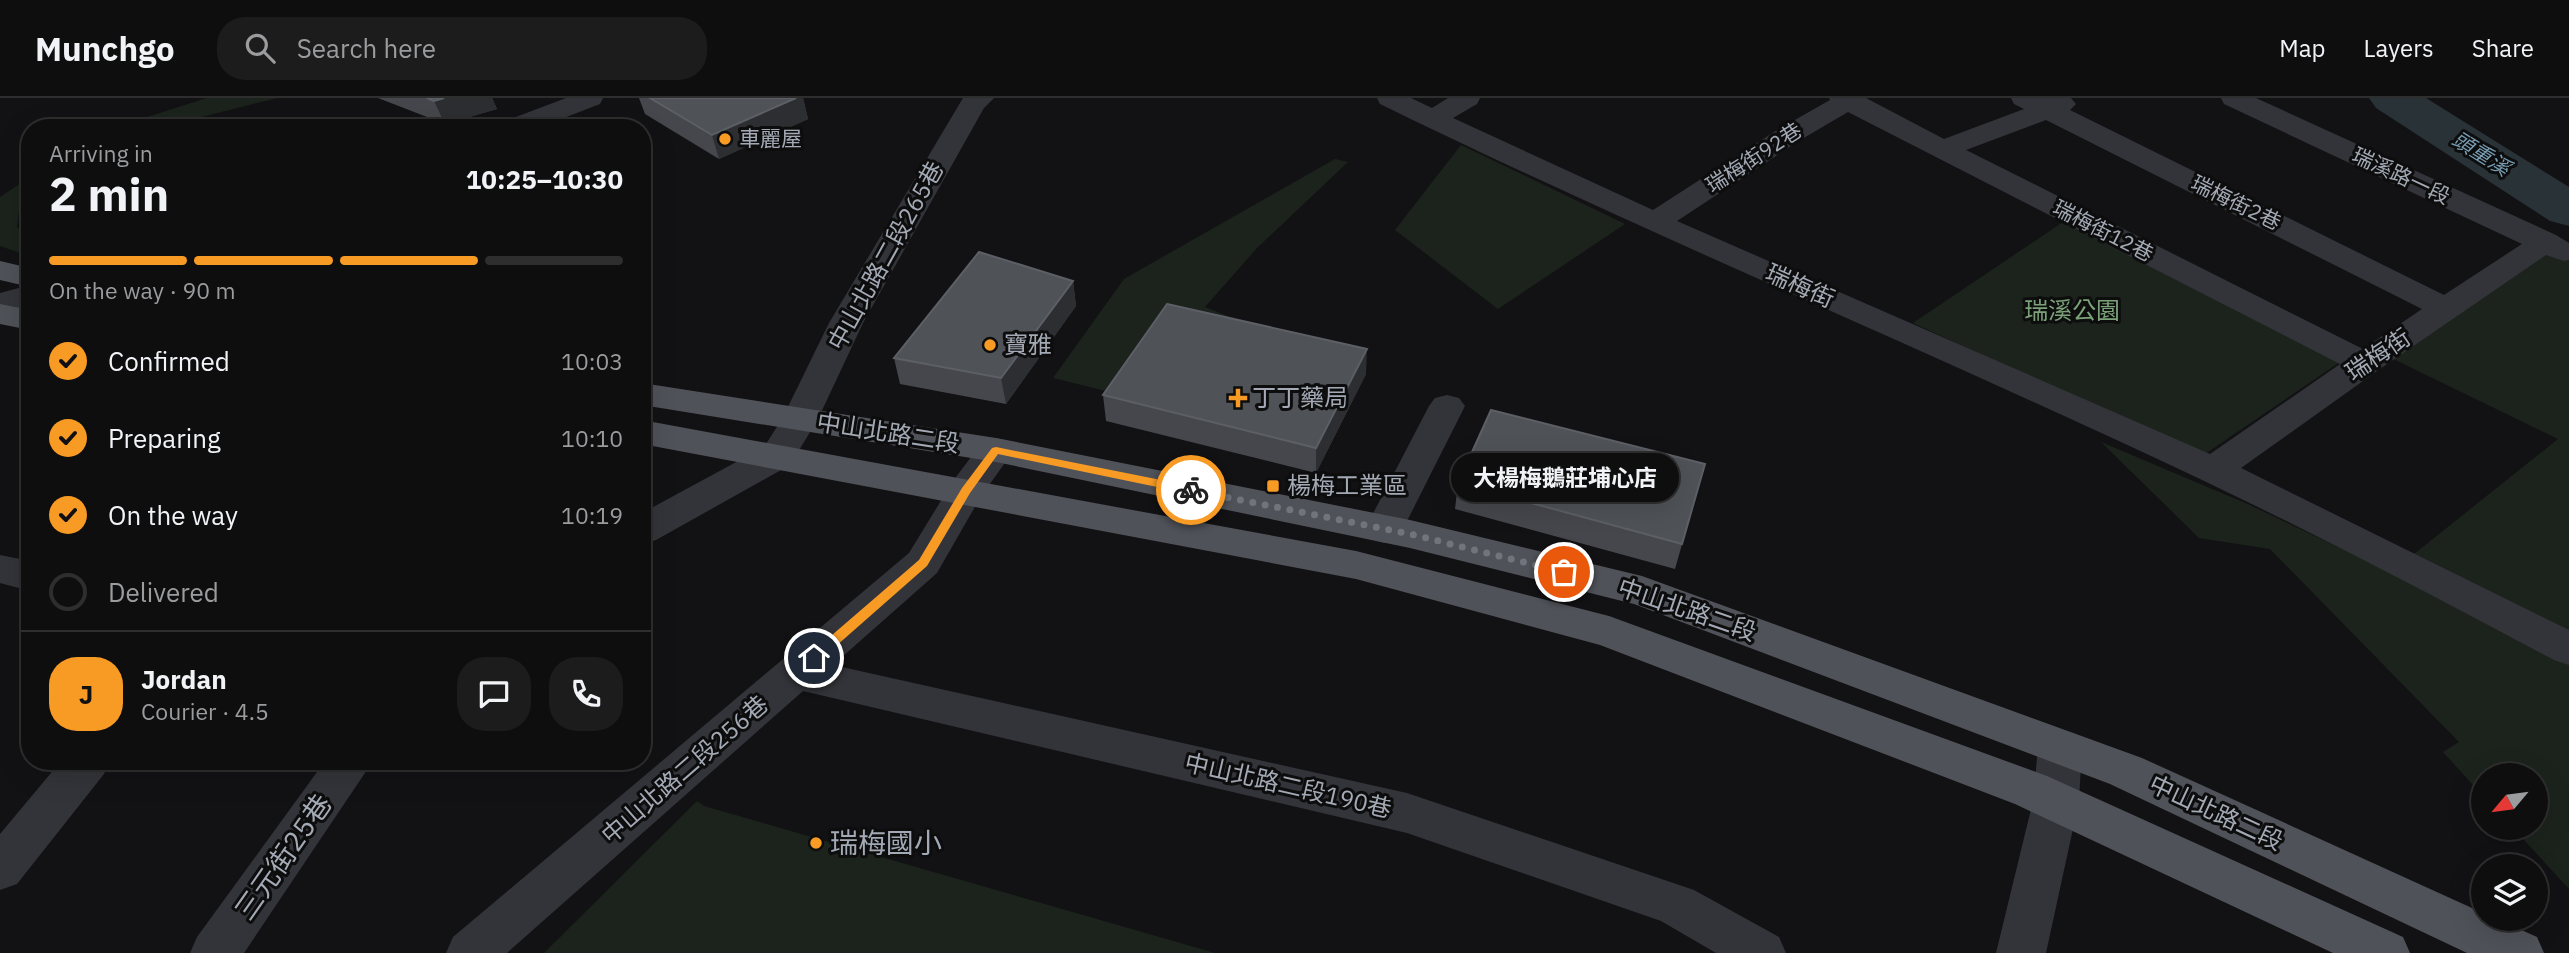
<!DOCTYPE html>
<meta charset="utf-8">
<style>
:root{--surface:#0e0e0f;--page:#1c1c1d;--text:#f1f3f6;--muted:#9b9c9e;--line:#2e2e2f;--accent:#f89b25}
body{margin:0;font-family:"IBM Plex Sans","Noto Sans TC",sans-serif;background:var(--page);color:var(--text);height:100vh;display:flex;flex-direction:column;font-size:26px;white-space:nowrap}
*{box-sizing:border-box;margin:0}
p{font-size:23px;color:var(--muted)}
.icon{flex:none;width:38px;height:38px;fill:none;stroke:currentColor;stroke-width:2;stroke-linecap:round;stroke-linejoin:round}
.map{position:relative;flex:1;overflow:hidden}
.side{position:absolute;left:21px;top:21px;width:630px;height:651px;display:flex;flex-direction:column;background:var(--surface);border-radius:28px;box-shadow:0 7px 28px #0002,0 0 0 2px var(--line)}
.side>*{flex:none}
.needle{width:46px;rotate:241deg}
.fabs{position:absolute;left:2471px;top:665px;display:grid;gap:14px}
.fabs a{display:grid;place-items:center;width:77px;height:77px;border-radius:50%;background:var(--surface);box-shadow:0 7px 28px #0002,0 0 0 2px var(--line);font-size:35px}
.pin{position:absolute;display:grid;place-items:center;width:60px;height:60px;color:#fff;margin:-30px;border:4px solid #fff;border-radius:50%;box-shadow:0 2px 7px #0007}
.courier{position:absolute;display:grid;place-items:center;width:70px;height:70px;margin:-35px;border:5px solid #f89b25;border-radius:50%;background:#fff;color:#222;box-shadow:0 2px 9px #0007}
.bubble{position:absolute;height:49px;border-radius:24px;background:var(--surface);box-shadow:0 7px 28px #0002,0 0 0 2px var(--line);font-size:23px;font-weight:700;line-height:49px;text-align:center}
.head em{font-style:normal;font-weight:700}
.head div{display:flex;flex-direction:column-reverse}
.head{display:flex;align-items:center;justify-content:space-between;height:119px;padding:0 28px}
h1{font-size:46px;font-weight:700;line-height:52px}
.bar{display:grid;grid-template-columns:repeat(4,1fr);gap:10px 7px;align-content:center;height:84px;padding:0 28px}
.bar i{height:9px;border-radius:5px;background:var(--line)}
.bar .selected{background:var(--accent)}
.bar p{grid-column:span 4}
.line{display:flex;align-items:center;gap:18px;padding:0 28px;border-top:2px solid var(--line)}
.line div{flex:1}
.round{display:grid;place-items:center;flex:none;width:74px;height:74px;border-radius:28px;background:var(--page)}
ol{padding:0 28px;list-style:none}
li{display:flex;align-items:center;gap:21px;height:77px}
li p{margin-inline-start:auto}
li .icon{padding:7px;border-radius:50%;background:var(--accent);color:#111;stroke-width:4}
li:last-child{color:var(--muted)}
li i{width:38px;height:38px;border:4px solid var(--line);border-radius:50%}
header{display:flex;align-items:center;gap:42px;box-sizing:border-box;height:98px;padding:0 35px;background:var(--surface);border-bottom:2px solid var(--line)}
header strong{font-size:33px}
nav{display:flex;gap:38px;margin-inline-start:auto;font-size:24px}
.search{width:490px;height:63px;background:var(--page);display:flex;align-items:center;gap:18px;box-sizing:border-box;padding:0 24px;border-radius:28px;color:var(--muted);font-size:26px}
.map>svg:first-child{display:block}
.green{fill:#1c231c}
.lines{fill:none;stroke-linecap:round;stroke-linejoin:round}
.river{fill:#283237;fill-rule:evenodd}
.minor{fill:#333439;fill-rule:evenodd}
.major{fill:#4f5258;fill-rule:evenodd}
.wall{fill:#45474c}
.shaded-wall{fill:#2c2e31}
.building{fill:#4f5257;stroke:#5c6066;stroke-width:2}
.route{fill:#f89b25}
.done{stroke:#70757d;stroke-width:7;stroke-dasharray:0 12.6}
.poi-dot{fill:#f89b25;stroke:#0d0d0e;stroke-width:2.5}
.labels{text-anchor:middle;stroke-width:6;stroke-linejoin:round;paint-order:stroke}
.far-poi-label{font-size:21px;fill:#a3aab5;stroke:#0d0d0e;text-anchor:start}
.far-water-label{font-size:21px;font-style:italic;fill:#789db2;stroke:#0d0d0e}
.far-street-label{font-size:21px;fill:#a3aab5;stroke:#0d0d0e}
.street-label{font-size:24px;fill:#a3aab5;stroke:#0d0d0e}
.park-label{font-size:24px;fill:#7ba179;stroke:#0d0d0e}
.poi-label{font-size:24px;fill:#a3aab5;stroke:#0d0d0e;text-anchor:start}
.near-poi-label{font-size:28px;fill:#a3aab5;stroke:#0d0d0e;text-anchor:start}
.near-street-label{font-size:28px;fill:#a3aab5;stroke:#0d0d0e}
</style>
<header>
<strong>Munchgo</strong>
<div class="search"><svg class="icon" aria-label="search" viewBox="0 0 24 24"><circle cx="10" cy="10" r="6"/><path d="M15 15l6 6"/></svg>Search here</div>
<nav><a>Map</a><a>Layers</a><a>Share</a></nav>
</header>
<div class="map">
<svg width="2569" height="855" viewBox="0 0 2569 855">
<rect width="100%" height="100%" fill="#121214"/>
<path class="green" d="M207,0h70l-119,30h-35l24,-11z
M1461,47l164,79 -127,85 -103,-79z
M1335,61l13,3 -91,86 -52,59 35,14 -126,72 -61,-15 71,-99z
M30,79v20l-10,7 -3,23 13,11v18l-30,-10v-49z
M2066,122l274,142 -138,94 -289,-133z
M2545,144l24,12v395l-165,-87 154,-123 -177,-86z
M2101,344l149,63 293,140 26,15v229l-56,-61h23v-53h-53v21l-40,-44 16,-10 -189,-193 -71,-11z
M697,703l7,5 511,147h-671z"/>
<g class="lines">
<path class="river" d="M2369,0h57l143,89v39l-19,-5 -174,-113z"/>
<path class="minor" d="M566,0h37l-3,6 -62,24h-39l4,-6z
M963,0h31l-10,10 -121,215 -45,96 -28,46 -134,75 -14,4v-31l122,-66 18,-28 47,-96z
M1377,0h34l21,10 16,-10h32l-3,6 -24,14 200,92 124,-80 53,-30 -1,-2h37l78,41 80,-30 -10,-5 -3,-6h60l5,6 -6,6 374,185 78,-51 -298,-140 -3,-6h35l300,137 13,8v17l-5,1 -18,-6 -169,116 -136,97 328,162v35l-15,-5c-117,-62 -234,-124 -354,-181 -272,-129 -550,-243 -820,-375zM1848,14l492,252 -130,90 -533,-233 120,-79zM2046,22l376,189 -59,40 -397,-199z
M30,187v20l-30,8v-20z
M1447,297l12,3 6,8 -62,123 -5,10 -14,4 -14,-4 -5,-10 64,-123 6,-8z
M996,340l13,3 5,9 -34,48 -43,75 -104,92 574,128 287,97 85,47 7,16h-70l-55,-32 -254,-88 -604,-142 -296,262h-61l7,-16 456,-384 44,-72 30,-40z
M0,457l30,6v30l-30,-8z
M2060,631l16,5 6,13 -3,54 -33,152h-50l37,-152 5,-54 6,-13z
M61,663h49l-6,13 -87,110 -17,6v-56z
M325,663h48l-129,192h-54l7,-16z"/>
<path class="major" d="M0,163l30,7v19l-30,-7z
M0,206l30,6v20l-30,-6z
M642,285l354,55 414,82 232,56 500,182 341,155v6h14l40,18 7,16h-77l-357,-169 -476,-180 -224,-56 -414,-86 -354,-57z
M642,322l714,131 253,65 438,160 356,161 7,16h-77l-318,-149 -415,-159 -244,-66 -714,-135z"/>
</g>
<path class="wall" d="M378,0h114l5,11 -52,15z
M639,0h164l5,21 -89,40 -74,-45z
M1073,183l3,25 -70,98 -106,-20 -6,-26z
M1366,276l-50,99 -210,-52 -3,-26z
M1705,366l-30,105 -220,-60 3,-26z"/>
<path class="shaded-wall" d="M444,0h48l5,11 -52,15 -11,-23z
M796,0h7l5,21 -89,40 -7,-24z
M1073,183l3,25 -70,98 -5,-26z
M1367,251l-1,25 -50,99v-25z"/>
<path class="building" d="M427,0h17l-10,3z
M650,0h146l-84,37z
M979,154l94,29 -72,97 -107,-20z
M1167,206l200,45 -51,99 -213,-53z
M1491,312l214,54 -23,80 -224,-61z"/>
<path class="route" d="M996,349l195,39 5,4 -5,4 -193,-40 -28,39 -43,73 -108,95h-9v-7l109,-94 43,-72 30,-40z"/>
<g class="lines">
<path class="done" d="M1191,392l219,44 154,38"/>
</g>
<g class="poi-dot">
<circle cx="725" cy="41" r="7"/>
<circle cx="990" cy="247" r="7"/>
<path d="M1234.5 289.5h7v7h7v7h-7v7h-7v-7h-7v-7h7z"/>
<rect x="1266" y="381" width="14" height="14" rx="3.5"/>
<circle cx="816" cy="745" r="7"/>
</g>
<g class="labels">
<g class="far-poi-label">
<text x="739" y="48">車麗屋</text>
</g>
<g class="far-water-label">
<text transform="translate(2481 56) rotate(32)" y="7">頭重溪</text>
</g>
<g class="far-street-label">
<text transform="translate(1754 60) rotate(-33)" y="7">瑞梅街92巷</text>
<text transform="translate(2401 78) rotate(25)" y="7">瑞溪路一段</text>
<text transform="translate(2236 105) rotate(26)" y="7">瑞梅街2巷</text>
<text transform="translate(2103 133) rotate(27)" y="7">瑞梅街12巷</text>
</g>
<g class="street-label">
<text transform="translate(886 158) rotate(-61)" y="8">中山北路二段265巷</text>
<text transform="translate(1800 188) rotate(24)" y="8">瑞梅街</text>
<text transform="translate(2378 257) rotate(-34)" y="8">瑞梅街</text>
<text transform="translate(888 335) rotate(9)" y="8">中山北路二段</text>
<text transform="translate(1687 512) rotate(19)" y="8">中山北路二段</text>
<text transform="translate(685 672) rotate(-41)" y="8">中山北路二段256巷</text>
<text transform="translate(1288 688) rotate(13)" y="8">中山北路二段190巷</text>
<text transform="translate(2216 715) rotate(25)" y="8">中山北路二段</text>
</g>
<g class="park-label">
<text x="2072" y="221">瑞溪公園</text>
</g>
<g class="poi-label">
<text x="1004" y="255">寶雅</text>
<text x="1252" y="308">丁丁藥局</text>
<text x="1287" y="396">楊梅工業區</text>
</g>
<g class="near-poi-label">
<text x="830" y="755">瑞梅國小</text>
</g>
<g class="near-street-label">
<text transform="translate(283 759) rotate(-55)" y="10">三元街25巷</text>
</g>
</g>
</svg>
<div class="fabs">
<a><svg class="needle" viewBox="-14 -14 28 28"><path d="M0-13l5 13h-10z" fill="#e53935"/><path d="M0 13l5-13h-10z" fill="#9b9c9e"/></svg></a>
<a><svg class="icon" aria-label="layers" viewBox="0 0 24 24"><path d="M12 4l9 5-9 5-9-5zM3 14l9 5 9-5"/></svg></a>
</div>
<div class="pin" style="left:1564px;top:474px;background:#ea580c"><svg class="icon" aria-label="bag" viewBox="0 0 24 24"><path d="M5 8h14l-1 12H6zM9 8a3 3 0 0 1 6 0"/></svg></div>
<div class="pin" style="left:814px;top:560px;background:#1f2937"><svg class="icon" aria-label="home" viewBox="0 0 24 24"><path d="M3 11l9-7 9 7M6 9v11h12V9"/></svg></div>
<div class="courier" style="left:1191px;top:392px"><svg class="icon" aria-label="bike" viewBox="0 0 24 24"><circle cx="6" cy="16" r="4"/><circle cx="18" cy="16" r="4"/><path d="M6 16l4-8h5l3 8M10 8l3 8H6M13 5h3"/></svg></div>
<div class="bubble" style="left:1451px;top:355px;width:228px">大楊梅鵝莊埔心店</div>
<section class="side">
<div class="head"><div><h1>2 min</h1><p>Arriving in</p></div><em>10:25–10:30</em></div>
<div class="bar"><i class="selected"></i><i class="selected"></i><i class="selected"></i><i></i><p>On the way · 90 m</p></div>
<ol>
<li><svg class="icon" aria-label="check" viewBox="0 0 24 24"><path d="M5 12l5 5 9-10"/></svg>Confirmed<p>10:03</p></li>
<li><svg class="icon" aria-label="check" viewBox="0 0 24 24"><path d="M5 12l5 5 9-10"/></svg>Preparing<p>10:10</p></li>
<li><svg class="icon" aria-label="check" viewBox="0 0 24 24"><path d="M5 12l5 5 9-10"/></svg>On the way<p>10:19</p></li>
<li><i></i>Delivered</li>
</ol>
<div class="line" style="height:126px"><b class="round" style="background:var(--accent);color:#111">J</b><div><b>Jordan</b><p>Courier · 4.5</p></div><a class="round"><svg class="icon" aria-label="chat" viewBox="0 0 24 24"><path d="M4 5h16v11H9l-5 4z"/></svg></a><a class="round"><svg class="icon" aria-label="phone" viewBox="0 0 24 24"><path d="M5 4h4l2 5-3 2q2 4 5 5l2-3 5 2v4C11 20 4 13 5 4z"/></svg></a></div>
</section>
</div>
